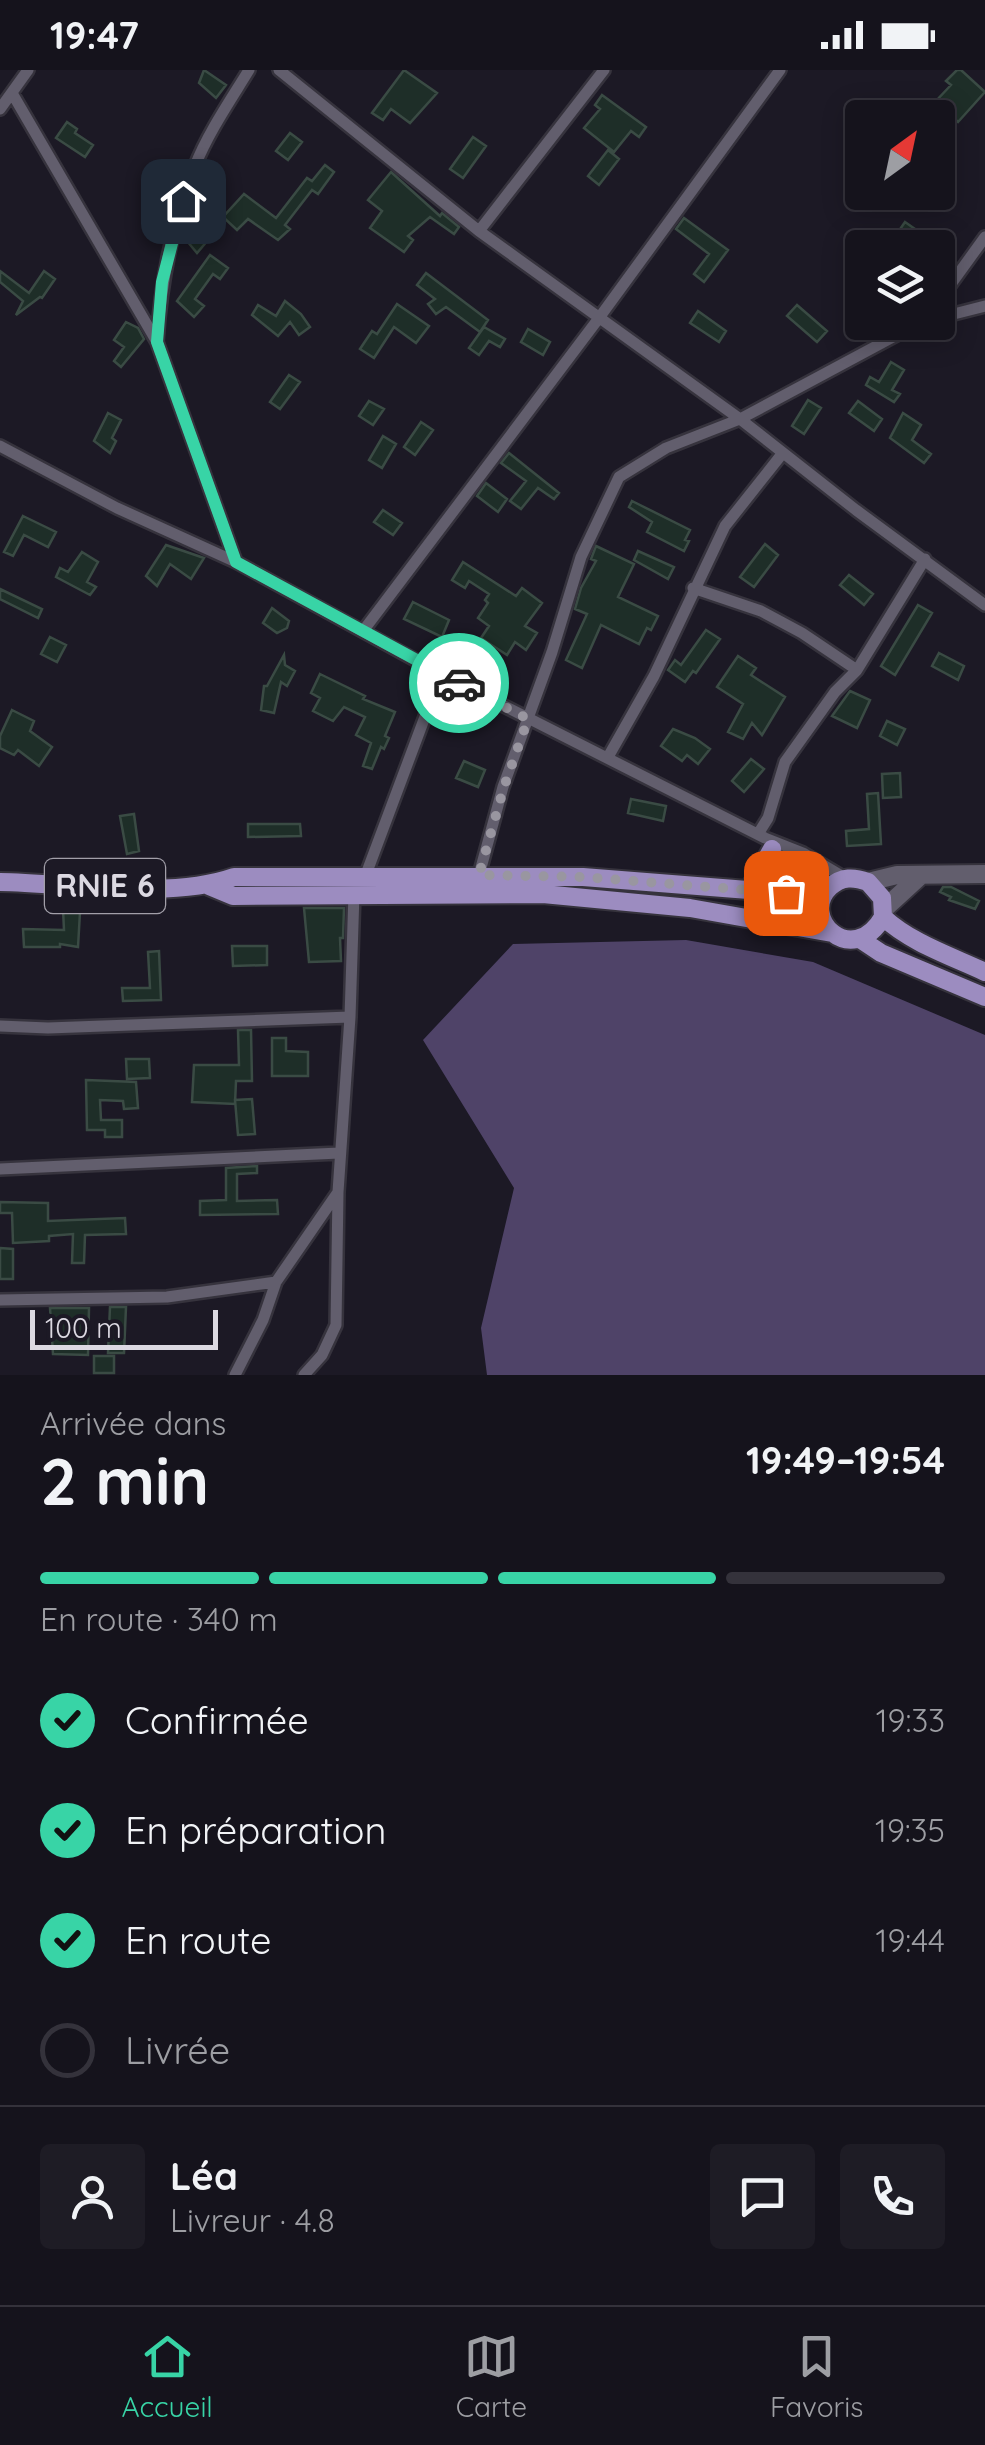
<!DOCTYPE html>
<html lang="fr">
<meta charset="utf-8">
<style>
:root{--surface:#15131c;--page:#1e1c25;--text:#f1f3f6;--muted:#9d9ea3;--line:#34323b;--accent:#38d4a6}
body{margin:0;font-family:Quicksand,sans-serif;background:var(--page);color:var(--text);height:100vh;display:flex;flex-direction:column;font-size:38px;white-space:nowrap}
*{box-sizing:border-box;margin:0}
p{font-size:32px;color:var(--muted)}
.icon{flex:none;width:55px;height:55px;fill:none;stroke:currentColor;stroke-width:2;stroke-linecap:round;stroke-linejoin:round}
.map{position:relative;height:1305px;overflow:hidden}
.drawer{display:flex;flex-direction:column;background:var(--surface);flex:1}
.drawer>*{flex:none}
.needle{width:65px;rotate:33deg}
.fabs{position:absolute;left:845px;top:30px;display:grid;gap:20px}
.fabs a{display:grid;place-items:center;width:110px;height:110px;border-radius:10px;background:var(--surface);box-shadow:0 5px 25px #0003,0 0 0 2px var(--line);font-size:50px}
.scale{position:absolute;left:30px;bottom:25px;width:188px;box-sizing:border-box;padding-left:10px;border:5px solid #dcd9e2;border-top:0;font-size:28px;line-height:35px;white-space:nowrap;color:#dcd9e2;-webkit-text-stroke:8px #1c1925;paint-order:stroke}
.pin{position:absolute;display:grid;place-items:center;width:85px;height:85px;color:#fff;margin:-42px;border-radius:20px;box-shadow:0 5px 15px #0006}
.courier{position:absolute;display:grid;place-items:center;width:100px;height:100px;margin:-50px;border:8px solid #38d4a6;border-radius:50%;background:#fff;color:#222;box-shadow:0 2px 12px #0007}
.head em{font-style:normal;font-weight:700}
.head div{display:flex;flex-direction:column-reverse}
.head{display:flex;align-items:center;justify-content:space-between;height:170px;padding:0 40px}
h1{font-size:65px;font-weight:700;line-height:75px}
.bar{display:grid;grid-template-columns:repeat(4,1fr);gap:15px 10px;align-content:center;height:120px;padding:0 40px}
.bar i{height:12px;border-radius:8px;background:var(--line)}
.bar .active{background:var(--accent)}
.bar p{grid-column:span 4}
.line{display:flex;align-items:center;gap:25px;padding:0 40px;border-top:2px solid var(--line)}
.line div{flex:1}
.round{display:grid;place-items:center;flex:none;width:105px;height:105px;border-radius:10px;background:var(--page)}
ol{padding:0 40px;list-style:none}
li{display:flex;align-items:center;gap:30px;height:110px}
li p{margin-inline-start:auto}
li .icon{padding:10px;border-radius:50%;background:var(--accent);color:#111;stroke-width:4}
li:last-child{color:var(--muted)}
li i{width:55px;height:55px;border:5px solid var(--line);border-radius:50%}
.status{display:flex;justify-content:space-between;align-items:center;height:70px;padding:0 50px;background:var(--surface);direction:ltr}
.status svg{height:28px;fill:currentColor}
.menu{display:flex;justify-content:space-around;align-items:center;height:140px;border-top:2px solid var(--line);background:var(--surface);font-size:28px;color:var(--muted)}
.menu a{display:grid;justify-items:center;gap:5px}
.menu .active{color:var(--accent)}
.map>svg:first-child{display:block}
.forest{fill:#4f4368}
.building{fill:#1e2e28;stroke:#3a4b44;stroke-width:2.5}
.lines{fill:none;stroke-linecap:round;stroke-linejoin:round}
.minor-casing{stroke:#36333d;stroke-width:16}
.secondary-casing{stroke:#36333d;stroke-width:22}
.primary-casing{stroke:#36333d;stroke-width:22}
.minor{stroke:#625e6d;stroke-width:11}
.secondary{stroke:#625e6d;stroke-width:18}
.primary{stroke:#9c8cc0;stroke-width:18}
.done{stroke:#9996a0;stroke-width:10;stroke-dasharray:0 18}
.route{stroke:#38d4a6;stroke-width:12}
.labels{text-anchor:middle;stroke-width:8;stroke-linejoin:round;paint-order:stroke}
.shield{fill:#1c1925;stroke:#a29fa9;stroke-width:2.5}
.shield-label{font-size:32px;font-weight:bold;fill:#dcd9e2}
</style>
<div class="status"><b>19:47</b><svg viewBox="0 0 49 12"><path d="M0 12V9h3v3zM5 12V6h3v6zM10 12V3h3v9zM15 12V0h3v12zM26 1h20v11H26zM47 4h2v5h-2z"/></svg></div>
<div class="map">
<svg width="985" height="1305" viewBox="0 0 985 1305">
<rect width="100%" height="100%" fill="#1c1925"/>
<path class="forest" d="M686,870l127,22 172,73v340h-498l-6,-47 33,-140 -91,-148 90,-96z"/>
<path class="building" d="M204,0l22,15 -10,13 -17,-15z
M404,0l33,23 -27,30 -19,-14 -8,11 -11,-7z
M957,0h4l24,22 -27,30 -22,-21 15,-16 -5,-4z
M602,25l44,32 -7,10 -8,-6 -17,21 -30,-24 16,-19 -5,-4z
M67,52l10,7 -2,4 18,12 -8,12 -29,-19z
M290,63l12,9 -14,18 -12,-9z
M473,67l13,9 -23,32 -13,-9z
M608,80l11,9 -20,26 -11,-9z
M325,95l9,7 -16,22 -6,-4 -27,35 5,4 -12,11 -30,-21 -11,11 -14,-13 21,-23 32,24 31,-40 5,3z
M391,102l49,44 2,-3 17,14 -5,7 -24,-17 -22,19 5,4 -9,12 -34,-24 12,-17 -14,-11z
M206,145l13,12 -22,26 -10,-12z
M684,148l44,32 -24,32 -10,-8 15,-20 -33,-25z
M905,152l50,35 -10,13 -7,-5v-17h-25l-17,-13z
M210,185l18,13 -8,11 -7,-5 -18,25 9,7 -10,11 -17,-16z
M0,201l29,22 15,-22 11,8 -13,19 -2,-1 -24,18 7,-14 -23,-19z
M426,203l62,47 -8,12 -34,-25 -10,7 -8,-10 7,-5 -18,-14z
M285,231l16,13 9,13 -11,8 -9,-13 -12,14 -26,-21 6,-10 18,11z
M397,234l32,22 -13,17 -22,-16 -20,31 -14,-9 12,-18 5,3z
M797,235l30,26 -10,11 -30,-26z
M698,241l28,20 -7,11 -29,-19z
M126,252l12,6 6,11 -23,28 -7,-6 10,-14 -10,-7z
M484,257l21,12 -5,8 -11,-6 -10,14 -10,-7z
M528,259l22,13 -7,13 -22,-13z
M891,292l13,8 -12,20 8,4 -6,8 -28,-17 4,-8 9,5z
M289,305l11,7 -20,27 -10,-7z
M808,330l13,8 -17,26 -12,-8z
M369,331l15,8 -11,16 -14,-9z
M858,331l24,18 -8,12 -25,-18z
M108,343l13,7 -9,18 4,3 -6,12 -16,-12z
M903,343l18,12 -9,15 19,14 -7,9 -34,-25z
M421,352l12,8 -18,25 -11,-8z
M383,366l13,8 -14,24 -13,-8z
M509,383l50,40 -5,6 -16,-11 -17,21 -11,-8 16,-20 -25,-18z
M486,413l21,16 -9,13 -21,-16z
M632,431l58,29 -5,10 4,1 -5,10 -37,-19 5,-10 -23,-15z
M383,440l19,13 -9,12 -19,-13z
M23,446l33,16 -8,15 -24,-12 -11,21 -9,-4z
M765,474l13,11 -24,32 -14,-10z
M166,475l38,13 -13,21 -21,-15 -13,22 -11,-10z
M596,476l38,18 -16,33 40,19 -7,14 -4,-2 -8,16 -38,-19 -19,43 -16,-8 21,-46 -12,-5 6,-21 15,-27 -5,-2z
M638,481l36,16 -6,12 -34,-19z
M82,482l16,10 -11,20 9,5 -6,8 -34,-18 4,-9 8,4z
M463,492l53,34 6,-8 20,15 -17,23 12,7 -11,17 -11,-8 -8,13 -26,-17 8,-12 -11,-8 10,-15 -3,-3 4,-6 -20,-13 -4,7 -13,-8z
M849,505l24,19 -9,11 -24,-20z
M0,519l42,20 -4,9 -38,-19z
M413,532l36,18 -7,17 -38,-18z
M918,535l14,8 -37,62 -14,-9z
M272,538l17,13 -2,7 -10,5 -14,-10z
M706,560l14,9 -24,34 -3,-2 -8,11 -17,-12 7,-10 6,5z
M50,567l16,8 -9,17 -16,-8z
M939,583l25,13 -6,14 -26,-14z
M284,585l1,10 10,6 -8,15 -6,-4 -7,31 -13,-3 3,-24h3z
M738,586l18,12 -5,7 34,22 -23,38 -10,-12 -9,16 -15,-7 15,-28 -26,-17z
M320,604l45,22 -2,3 32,13 -10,24 4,2 -5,11 -3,-2 -9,22 -9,-3 8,-23 -15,-8 9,-18 -21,-10 -11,14 -20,-10 7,-13 -9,-5z
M850,621l20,9 -13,28 -25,-12z
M12,640l22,11 -4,10 22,16 -13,19 -21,-16 -4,5 -14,-7v-12z
M887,651l18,8 -8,16 -17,-9z
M673,659l22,9 15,11 -12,15 -11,-9 -5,6 -21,-15z
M751,689l13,10 -20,23 -12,-11z
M464,691l21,9 -7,17 -22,-9z
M900,703l1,24 -18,1 -1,-24z
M878,723l3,51 -34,2 -1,-15 23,-2 -2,-35z
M631,729l35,7 -3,15 -35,-8z
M134,744l5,37 -12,3 -7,-38z
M248,754h52l1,12 -53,1z
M943,817h8l28,14 -4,8 -26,-9 2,-3 -11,-5z
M304,838h40l-1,30h-3l1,23 -32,1z
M63,839l17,3 -2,35 -18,-3v3h-36l-1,-18 41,1z
M232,876h35v19l-34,1z
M159,881l2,49 -38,1 -1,-13h28l-2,-36z
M238,960h13l1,51h-16l-1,23 -43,-2 2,-37h45z
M272,968h14v13l22,1v24h-36z
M126,989h23l1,19 -23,1z
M86,1010l50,2 2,26 -14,1 -1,-8 -23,-1 1,20h21v17h-17v-7h-18z
M252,1029l3,35 -17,1 -3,-35z
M257,1096v7l-20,1v27l40,-1 1,14 -78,1v-14l26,-1v-32z
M0,1132l48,1v18l77,-3 1,16 -41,1 -1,28h-12l1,-29 -24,2v5l-36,2 -1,-30h-12z
M0,1178l13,1v30h-13z
M110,1237h16l-2,46h-16z
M50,1238h39l-1,47 -35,-1z
M94,1286h20v17h-20z"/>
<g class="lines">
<g class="minor-casing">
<path id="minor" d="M279,0l200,161 261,188 116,91 129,95
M12,23l145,249 79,220 205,112 324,164 38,15 42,25
M0,39l28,-39
M479,161l125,-161
M938,232l47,-65
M938,248l47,-12
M157,272c4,-61 15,-119 38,-176 13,-33 35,-65 54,-96
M0,376l117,62 119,54
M693,518l68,23 41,22 55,37
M363,561l236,-313 181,-248
M608,687l46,-81 71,-150 57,-72
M758,764l10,-16 17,-56 50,-70 22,-22 68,-111
M770,776l23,26 32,19
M479,805l24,-88 49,-135 29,-95 38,-80 47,-29 74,-29 181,-97
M365,807l76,-203
M0,956l48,2 302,-11
M0,1099l339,-16
M0,1230l167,-3 109,-15
M235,1305l28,-55 13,-38 62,-90
M304,1305l18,-20 14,-30 2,-133 12,-175 4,-124"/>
</g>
<g class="secondary-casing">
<path id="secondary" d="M868,812l29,-7 88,-1
M884,839l36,-33"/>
</g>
<g class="primary-casing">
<path id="primary" d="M0,812c70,1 169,18 234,-5h349l240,19
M209,816l24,10 310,-2 147,14 142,25
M749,820l23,-41
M883,847c-31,53 -85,0 -53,-30 12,-11 24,-10 38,-5l14,16 1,19c28,26 68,39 102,55
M860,869l21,14 104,44"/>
</g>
<use href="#minor" class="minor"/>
<use href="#secondary" class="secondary"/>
<use href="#primary" class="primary"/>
</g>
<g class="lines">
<path class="done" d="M459,613l69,36 -24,68 -25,88 104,2 203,16"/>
<path class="route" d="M183,131l-21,81 -5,60 79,220 223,121"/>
</g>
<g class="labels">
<rect class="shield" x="45" y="789" width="120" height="54" rx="8"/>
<g class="shield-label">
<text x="105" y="827">RNIE 6</text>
</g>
</g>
</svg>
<div class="fabs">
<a><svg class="needle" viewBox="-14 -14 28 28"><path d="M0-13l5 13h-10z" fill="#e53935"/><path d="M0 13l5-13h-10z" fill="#9d9ea3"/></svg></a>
<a><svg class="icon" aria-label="layers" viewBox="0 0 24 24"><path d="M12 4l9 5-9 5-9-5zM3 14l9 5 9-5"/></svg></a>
</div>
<div class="scale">100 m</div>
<div class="pin" style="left:786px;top:823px;background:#ea580c"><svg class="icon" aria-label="bag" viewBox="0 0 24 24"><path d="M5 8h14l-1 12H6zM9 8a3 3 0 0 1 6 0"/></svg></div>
<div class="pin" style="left:183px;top:131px;background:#1f2937"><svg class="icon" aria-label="home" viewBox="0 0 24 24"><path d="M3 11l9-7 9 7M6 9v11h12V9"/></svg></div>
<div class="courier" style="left:459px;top:613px"><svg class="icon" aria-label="car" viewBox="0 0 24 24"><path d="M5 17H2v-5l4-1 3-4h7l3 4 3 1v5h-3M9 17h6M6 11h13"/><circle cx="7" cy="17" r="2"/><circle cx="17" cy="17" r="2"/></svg></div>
</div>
<section class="drawer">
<div class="head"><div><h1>2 min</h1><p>Arrivée dans</p></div><em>19:49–19:54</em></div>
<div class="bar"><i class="active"></i><i class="active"></i><i class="active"></i><i></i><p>En route · 340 m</p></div>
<ol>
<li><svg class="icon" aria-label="check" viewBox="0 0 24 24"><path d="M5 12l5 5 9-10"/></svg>Confirmée<p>19:33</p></li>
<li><svg class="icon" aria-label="check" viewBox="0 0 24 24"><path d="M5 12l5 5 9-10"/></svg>En préparation<p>19:35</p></li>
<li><svg class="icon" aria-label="check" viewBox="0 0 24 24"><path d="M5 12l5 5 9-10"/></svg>En route<p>19:44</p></li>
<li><i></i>Livrée</li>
</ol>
<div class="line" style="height:180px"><a class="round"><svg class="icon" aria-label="person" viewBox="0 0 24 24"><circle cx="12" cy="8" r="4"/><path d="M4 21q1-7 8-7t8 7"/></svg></a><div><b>Léa</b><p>Livreur · 4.8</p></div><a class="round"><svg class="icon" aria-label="chat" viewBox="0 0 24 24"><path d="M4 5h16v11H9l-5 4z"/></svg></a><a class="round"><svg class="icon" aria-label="phone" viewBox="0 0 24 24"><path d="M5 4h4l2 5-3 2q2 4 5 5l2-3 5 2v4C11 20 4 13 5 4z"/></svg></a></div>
</section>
<nav class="menu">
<a class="active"><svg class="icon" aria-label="home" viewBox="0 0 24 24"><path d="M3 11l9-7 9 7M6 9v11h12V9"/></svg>Accueil</a>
<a><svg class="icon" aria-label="map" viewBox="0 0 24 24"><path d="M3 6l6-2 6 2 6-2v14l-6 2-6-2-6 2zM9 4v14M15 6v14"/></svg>Carte</a>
<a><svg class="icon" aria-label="saved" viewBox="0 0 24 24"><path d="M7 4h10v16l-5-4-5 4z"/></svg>Favoris</a>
</nav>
